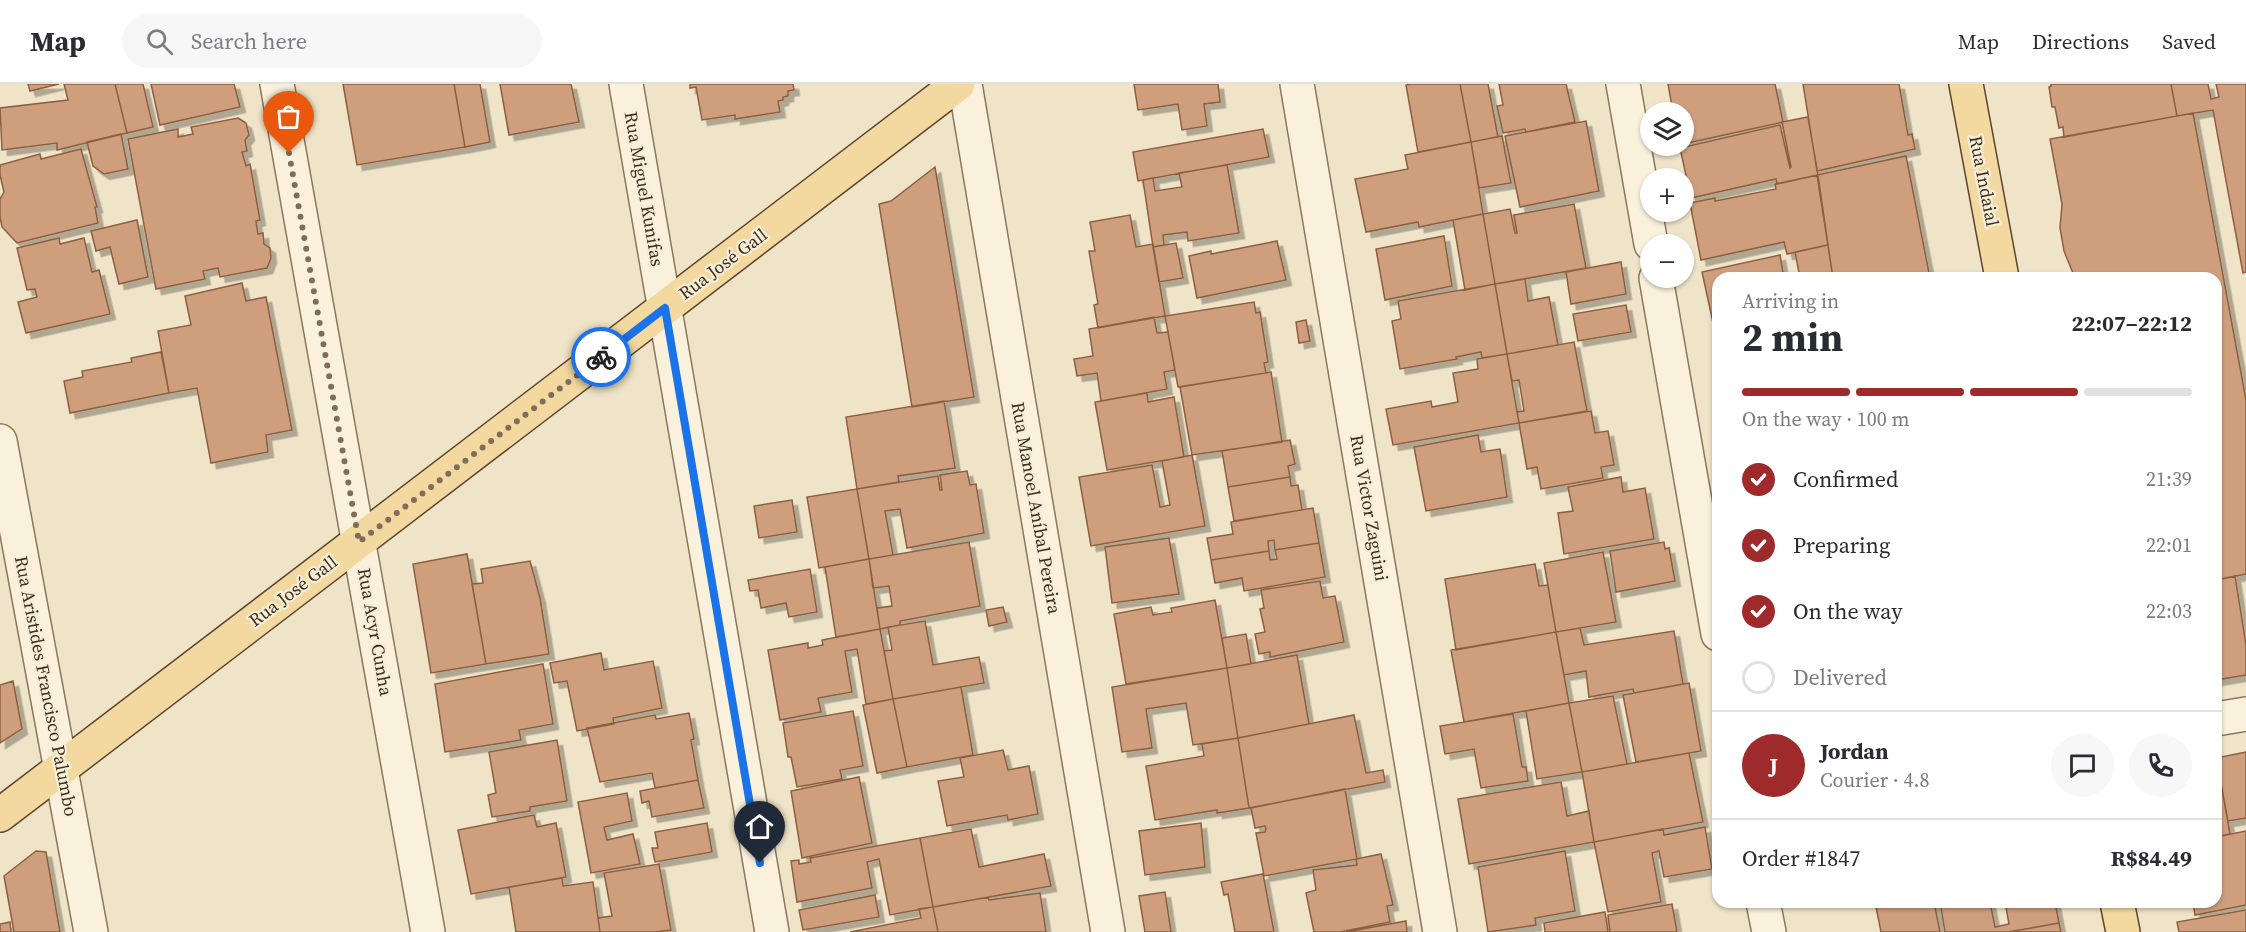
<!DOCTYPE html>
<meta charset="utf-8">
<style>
:root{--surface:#fff;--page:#f7f7f7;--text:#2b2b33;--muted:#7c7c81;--line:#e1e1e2;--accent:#9e2a2b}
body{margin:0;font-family:"Source Serif 4",serif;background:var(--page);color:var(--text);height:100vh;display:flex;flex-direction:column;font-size:22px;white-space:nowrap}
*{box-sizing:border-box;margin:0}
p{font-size:20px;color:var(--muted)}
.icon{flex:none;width:33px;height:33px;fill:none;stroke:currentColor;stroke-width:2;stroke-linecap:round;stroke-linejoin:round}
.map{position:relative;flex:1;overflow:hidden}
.details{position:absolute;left:1712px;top:188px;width:510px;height:636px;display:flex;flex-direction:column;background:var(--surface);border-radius:18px;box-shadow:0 2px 4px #0004}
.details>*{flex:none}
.buttons{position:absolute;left:1640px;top:18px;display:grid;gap:12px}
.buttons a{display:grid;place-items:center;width:54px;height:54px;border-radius:50%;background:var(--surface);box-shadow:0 2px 4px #0004;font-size:30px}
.pin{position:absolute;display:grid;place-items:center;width:51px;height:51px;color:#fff;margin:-62px -26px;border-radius:50% 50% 50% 0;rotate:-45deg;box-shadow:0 0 6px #0007}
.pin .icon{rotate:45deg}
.courier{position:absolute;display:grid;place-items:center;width:60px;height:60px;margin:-30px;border:4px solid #1a73e8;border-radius:50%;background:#fff;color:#222;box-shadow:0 2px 8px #0007}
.head em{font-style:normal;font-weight:700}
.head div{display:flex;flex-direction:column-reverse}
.head{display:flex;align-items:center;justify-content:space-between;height:102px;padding:0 30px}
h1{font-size:39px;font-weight:700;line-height:45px}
.bar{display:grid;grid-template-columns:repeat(4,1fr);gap:9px 6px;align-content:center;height:72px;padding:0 30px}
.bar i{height:8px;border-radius:4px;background:var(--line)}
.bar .current{background:var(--accent)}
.bar p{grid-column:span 4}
.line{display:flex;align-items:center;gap:15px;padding:0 30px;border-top:2px solid var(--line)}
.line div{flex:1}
.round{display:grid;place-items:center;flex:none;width:63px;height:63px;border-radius:32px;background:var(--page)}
ol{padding:0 30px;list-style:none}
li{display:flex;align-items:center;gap:18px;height:66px}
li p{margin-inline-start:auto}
li .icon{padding:6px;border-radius:50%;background:var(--accent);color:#fff;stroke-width:4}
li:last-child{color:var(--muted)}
li i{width:33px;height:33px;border:3px solid var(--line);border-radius:50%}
header{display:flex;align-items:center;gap:36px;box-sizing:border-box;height:84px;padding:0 30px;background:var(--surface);border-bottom:2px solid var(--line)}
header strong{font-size:28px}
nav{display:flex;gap:33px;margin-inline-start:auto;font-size:21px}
.search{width:420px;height:54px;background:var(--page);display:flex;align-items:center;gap:15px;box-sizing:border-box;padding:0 21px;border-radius:33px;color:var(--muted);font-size:22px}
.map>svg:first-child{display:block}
.building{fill:#cf9f7d;stroke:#8d5f41;stroke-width:1.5;filter:url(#shadow)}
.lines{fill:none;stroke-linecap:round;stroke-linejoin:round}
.minor-casing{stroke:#8d765c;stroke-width:36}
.major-casing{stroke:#5b4430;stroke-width:36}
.minor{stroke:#faf1dc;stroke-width:33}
.major{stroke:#f3d9a0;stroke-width:33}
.done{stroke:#7c6e5b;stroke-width:6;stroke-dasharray:0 10.8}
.route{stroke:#1a73e8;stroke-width:8}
.labels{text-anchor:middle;stroke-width:4.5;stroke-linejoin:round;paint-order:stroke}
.street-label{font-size:18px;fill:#3d2e20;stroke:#f7eed8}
</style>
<header>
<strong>Map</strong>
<div class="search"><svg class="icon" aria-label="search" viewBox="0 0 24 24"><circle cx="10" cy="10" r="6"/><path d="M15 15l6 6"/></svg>Search here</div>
<nav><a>Map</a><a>Directions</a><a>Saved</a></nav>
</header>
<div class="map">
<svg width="2246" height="848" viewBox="0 0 2246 848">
<defs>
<filter id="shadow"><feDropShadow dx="5.5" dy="5.5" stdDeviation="0" flood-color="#0004"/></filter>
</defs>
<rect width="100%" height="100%" fill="#f0e4c8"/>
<path class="building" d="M28,0h31l-29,7z
M64,0h51l12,49 -70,17v-7l-55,7 -2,-42 68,-8z
M115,0h28l10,43 -26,6z
M151,0h83l6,23 -80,18z
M343,0h111l11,63 -108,18z
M454,0h26l10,58 -25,5z
M500,0h71l8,38 -70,13z
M690,0h103l1,6 -6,1v5l-5,1v3l-5,1 2,11 -45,7v-4l-33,5 -6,-33 -6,1z
M1134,0h84l2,18 -16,2 3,22 -25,4 -4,-26 -40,6z
M1412,0h48l11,58 -53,10 -12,-67z
M1460,0h28l10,53 -27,5z
M1499,0h67l9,38 -49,10 -1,-3 -22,4 -6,-27 6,-1z
M1668,0h107l8,38 -100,22v-32h-10z
M1803,0h96l9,51 4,-1 3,15 -98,22z
M2051,0h120l6,32 -113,21 -1,-10 -4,1 -4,-21h-3l-3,-20 2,-1z
M2171,0h37l3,15 8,-2 -3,-13h30v188l-3,1 -30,-163 -36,6z
M2193,29l53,287v174l-30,6v-302h-141l-11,-27 -4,-23 2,-24 -12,-65z
M1808,33l10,58 -41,9 -1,-5 -85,19 -11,-50 100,-23 10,43 1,-1 -9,-45z
M238,34l8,5 3,12 -4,5 2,11 -5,1 4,14 4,-2 10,56 -4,1 2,13 5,-1 1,11 6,4 1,10 -4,10 -47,9 -2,-9 -15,3 2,8 -49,10 -28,-150 50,-10v8l15,-3 -2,-7z
M1586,37l13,70 -79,16 -15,-71z
M1263,45l6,28 -131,24 -5,-29z
M121,50l7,35 -24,5 -11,-8 -6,-24z
M1502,52l9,47 -32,5 -8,-46z
M1471,58l12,72 -64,13 -1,-5 -52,10 -11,-53 53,-10 -3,-14z
M81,65l16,58h-2l3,16 -81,20 -15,-16 -2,-10v-18l4,-7 -4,-17v-10l40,-11 1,5z
M1906,72l24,122h-97l-16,-103z
M1227,81l12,68 -51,8 -1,-9 -24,3 1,10 -11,2 -10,-67 10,-2 2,13 27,-4 -3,-14z
M935,83l39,230 -62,10 -33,-203 12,-3z
M1818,91l10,70 -41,9 -3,-12 -83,18 -11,-57 25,-5v3l61,-12 -1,-5z
M1574,120l12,64 -91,16 -12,-70 27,-5 5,24h2l-3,-18z
M1483,130l12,70 -30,6 -12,-70z
M1130,131l6,32 17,-3 12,72 -67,12 -4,-23 4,-1 -9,-53h6l-5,-29z
M137,136l11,57 -29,7 -9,-37 -14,4 -5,-20z
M1444,152l8,50 -67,14 -9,-51z
M59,154l1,6 24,-6 8,34 7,-2 11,44 -84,19 -8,-31 19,-5 -2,-8 -8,1 -10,-42z
M1277,157l9,39 -89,18 -8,-42 22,-5v3z
M1176,159l7,35 -24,4 -6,-35z
M1828,161l5,33h-33l-5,-26z
M1780,171l4,23h-66l-1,63 -15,-69z
M1621,178l5,32 -55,10 -5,-32z
M1525,195l3,22 21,-4 9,48 -51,9 -12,-70z
M242,199l4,18 20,-4 26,133 -26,5 2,17 -57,11 -14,-75 -28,5 -11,-62 33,-6 -6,-29z
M1495,200l12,70 -25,4 -1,-6 -25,5 1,2 -57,10 -8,-48 9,-2 -3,-18z
M1254,218l2,11 4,-1 8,50 -4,1 2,10 -88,14 -13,-71z
M1626,221l5,27 -53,9 -5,-27z
M1154,233l3,16 11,-1 7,38 -11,2 3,17 -66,12 -4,-28 -20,3 -3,-17 19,-3 -4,-27z
M1306,236l4,21 -11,2 -3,-21z
M1574,258l13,69 -68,12 -2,-11 7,-1 -5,-31 -7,1 -5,-27z
M161,268l8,41 -99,20 -6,-32 19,-4 -1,-6 50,-9 -1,-4z
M1507,270l12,69 -126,22 -7,-36 45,-8 1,6 26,-5 -5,-29 25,-4 -1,-10z
M1271,288l11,70 -90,13 -12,-68z
M1147,309l1,9 26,-5 10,60 -77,13 -12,-68z
M944,317l11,67 -57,8 1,6 -42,7 -11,-72z
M1591,327l4,22 13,-2 6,34 -13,2 2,11 -62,11 -4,-22 -10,2 -8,-46z
M1478,351l3,17 19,-3 7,48 -81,14 -12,-64z
M1290,356l5,24 -7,2 2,11 -62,10 -6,-36z
M1192,371l13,71 -114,20 -12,-69 73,-12 8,42 10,-2 -8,-44z
M967,387l3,14 6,-1 8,49 -77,15 -7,-39 -15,2 8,44 -24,4 -12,-70 81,-13 2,14h2l-2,-15z
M1290,393l1,9 7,-1 4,25 -68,11 -6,-34z
M1621,393l2,15 22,-4 9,51 -90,15 -6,-41 15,-2 -5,-24z
M857,405l12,70 -50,9 -12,-71z
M792,416l5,32 -38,6 -5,-32z
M1313,424l6,35 -44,7 -1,-10 -6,1 1,10 -58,9 -4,-22 26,-4 -2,-12z
M1169,454l10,56 -67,9 -7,-56z
M969,458l11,64 -80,15v4l-20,4 -3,-21 15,-2 -3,-20 -16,2 -4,-29z
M1664,458l1,7 4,-1 6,33 -59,11 -6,-41z
M1319,459l6,34 -81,14 -2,-13 -27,5 -4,-23 58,-9 1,9 7,-1 -2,-9z
M1603,468l13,70 -60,10 -12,-69z
M467,470l19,110 -55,9 -18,-109z
M869,475l11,70 -44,8 -11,-70z
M530,477l10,37 9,56 -63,10 -14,-80 11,-1 -2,-14z
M1535,480l4,22 9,-1 8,47 -100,18 -11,-71z
M810,485l7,43 -28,5 -3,-14 -25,5 -3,-18 -8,1 -2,-11z
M2235,492l11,69v30l-30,5v-100z
M1320,497l3,17 12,-2 9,46 -74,15v-5l-11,2 -4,-20 10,-2 -5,-23 4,-1 -3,-18z
M1215,516l12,68 -101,16 -12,-70 37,-7 2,8 19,-3 -1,-4z
M1003,523l4,15 -18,4 -3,-16z
M925,537l8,44 46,-8 5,26 -91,16 -9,-48 8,-1 -4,-23z
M1580,544l4,17 90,-14 9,53 -49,9 -1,-4 -44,8 -3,-26 -22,4 -8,-43z
M880,545l13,70 -27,5 -9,-55 -12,2 7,41 -34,6 3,14 -41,8 -12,-70 40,-7v5l15,-3 -1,-5z
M1556,548l13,71 -105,19 -13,-72z
M1246,550l5,30 -24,4 -5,-30z
M601,569l3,17 49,-9 9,47 -49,10 1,6 -37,7 -10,-50 -13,2 -4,-20z
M1297,571l12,69 -71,14 -11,-70z
M543,580l10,60 -34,6 2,10 -76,12 -10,-68z
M1227,584l11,70 -45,7 -7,-42 -40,6 6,39 -30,4 -10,-65z
M13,597l9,48 -22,14v-58z
M1689,599l12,68 -65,11 -13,-67z
M961,603l12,68 -66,12 -14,-68z
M1613,612l14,68 -45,8 -13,-69z
M893,615l14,68 -30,6 -14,-68z
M1569,619l13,69 -45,7 -11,-68z
M853,627l10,55 -23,4 2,9 -45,8 -6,-30h-3l-5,-34z
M689,629l5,26 -3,1 7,40 -43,8 -3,-15 -52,9 -13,-54 68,-13 1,4z
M1513,630l9,53h4l2,14 -47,7 -7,-39 -29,5 -5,-28z
M1354,631l12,58 17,-3 2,12 -136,26 -11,-70z
M1238,654l11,70 -32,5v-3l-62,10 -9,-54 58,-10 -2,-12z
M557,656l10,61 -37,6v4l-38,6 -4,-22 8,-2 -7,-41z
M1003,666l5,20 21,-4 9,48 -30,6 -1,-5 -60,11 -9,-45 26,-4 -4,-19z
M2246,668v66l-18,3 -12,-63z
M1689,669l14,69 -109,20 -12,-70z
M2218,682l12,68 -14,3v-70z
M859,693l13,66 -70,15 -11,-67z
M698,696l6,28 -52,9 -3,-16 -7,2 -2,-12z
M1561,698l6,34 22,-5 5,31 -125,22 -11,-65z
M1345,705l12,70 -93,17 -8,-43 9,-1 1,-3 -1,-3 -10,2 -4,-20z
M627,709l5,28 -28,6 3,13 26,-6 7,30 -49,9 -13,-71z
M534,731l3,12 19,-4 10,54 -95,17 -13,-64z
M707,739l5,29 -57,10 -3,-14h6l-3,-16z
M1201,739l4,44 -60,8 -6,-44z
M1705,743l7,42 -48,8 -5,-26 -7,2 9,49 -53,10 -14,-70 69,-13 1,6z
M971,745l8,38 65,-13 7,32 -118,21 -13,-69z
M2246,747v74l-51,10 -2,-13h23v-65z
M920,754l13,69 -43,8 -11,-56 -12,3 5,26 -75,14 -6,-41 8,-1v4l12,-2 -1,-4z
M36,767l10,1 14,80h-46l-10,-56z
M1565,767l10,60 -40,7 1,7 -48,7 -10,-65z
M1381,770l12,51 -6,1 3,16 -50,10h-26l-8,-39 10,-3 -3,-20 44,-5 -1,-6z
M659,780l12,66 -15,2h-56l-2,-14 14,-2 -8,-43z
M1263,790l11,58h-39l-7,-38 -4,1 -3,-13z
M562,794l1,8 30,-4 7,50h-84l-7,-45z
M1165,808l6,40h-26l-6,-36z
M1040,809l6,39h-108l-5,-25 55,-10 1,3z
M875,811l4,22 -76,13 -4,-20z
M1875,818h59l6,30h-59z
M1940,818h50l5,25 14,-3 -4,-22h50l4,21 -51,9h-63z
M1672,820l5,28h-67l-2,-17z
M933,823l5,25h-88l71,-14 -2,-9z
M2246,826v22h-67l-2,-10z
M1605,828l3,20h-63l-1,-9z
M1406,837l1,11h-61z
M10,838l1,10h-11v-8z
M2059,839l2,9h-53l29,-5z"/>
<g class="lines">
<g class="minor-casing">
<path id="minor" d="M277,0l151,848
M626,0l146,848
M965,0l143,848
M1297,0l143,848
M1623,0l28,160
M1656,194l62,356
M0,357l91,491
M2216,635l30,-5
M1763,818l6,30"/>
</g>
<g class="major-casing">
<path id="major" d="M1966,0l36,194
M0,731l958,-731
M2117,818l6,30"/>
</g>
<use href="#minor" class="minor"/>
<use href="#major" class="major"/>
</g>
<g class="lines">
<path class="done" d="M289,69l70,389 242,-185"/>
<path class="route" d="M601,273l64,-49 95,555"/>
</g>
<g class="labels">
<g class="street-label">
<text transform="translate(1984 97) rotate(79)" y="6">Rua Indaial</text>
<text transform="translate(644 105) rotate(80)" y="6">Rua Miguel Kunifas</text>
<text transform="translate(723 180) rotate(-37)" y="6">Rua José Gall</text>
<text transform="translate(1036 424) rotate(80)" y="6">Rua Manoel Aníbal Pereira</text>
<text transform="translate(1369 424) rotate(80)" y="6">Rua Victor Zaguini</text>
<text transform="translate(293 507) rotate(-37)" y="6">Rua José Gall</text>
<text transform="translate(375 548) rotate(80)" y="6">Rua Acyr Cunha</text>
<text transform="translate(46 602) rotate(79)" y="6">Rua Aristides Francisco Palumbo</text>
</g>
</g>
</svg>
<div class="buttons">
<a><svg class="icon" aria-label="layers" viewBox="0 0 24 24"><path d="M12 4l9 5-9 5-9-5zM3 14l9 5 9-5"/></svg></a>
<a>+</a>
<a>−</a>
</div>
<div class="pin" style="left:289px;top:69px;background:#ea580c"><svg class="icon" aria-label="bag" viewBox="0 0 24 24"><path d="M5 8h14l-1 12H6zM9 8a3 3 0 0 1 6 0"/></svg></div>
<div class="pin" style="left:760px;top:779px;background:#1f2937"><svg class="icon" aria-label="home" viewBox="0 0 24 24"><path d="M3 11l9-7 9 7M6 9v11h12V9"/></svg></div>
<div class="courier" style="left:601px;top:273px"><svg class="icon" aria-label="bike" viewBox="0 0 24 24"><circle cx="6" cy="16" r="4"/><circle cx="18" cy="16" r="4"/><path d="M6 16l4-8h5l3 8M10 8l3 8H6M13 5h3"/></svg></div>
<section class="details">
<div class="head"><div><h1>2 min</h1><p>Arriving in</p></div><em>22:07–22:12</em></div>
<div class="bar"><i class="current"></i><i class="current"></i><i class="current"></i><i></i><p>On the way · 100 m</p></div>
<ol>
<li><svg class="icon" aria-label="check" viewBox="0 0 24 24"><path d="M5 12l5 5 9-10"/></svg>Confirmed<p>21:39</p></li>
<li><svg class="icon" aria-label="check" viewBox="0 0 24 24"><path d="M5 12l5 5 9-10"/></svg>Preparing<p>22:01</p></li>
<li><svg class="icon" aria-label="check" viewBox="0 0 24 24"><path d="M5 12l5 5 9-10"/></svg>On the way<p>22:03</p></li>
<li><i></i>Delivered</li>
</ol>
<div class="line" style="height:108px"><b class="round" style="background:var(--accent);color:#fff">J</b><div><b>Jordan</b><p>Courier · 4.8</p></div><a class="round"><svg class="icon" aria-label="chat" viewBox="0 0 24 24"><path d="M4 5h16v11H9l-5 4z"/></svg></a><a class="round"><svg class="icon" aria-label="phone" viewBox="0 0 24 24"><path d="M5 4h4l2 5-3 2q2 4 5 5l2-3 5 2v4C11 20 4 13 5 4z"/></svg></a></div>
<div class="line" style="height:78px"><div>Order #1847</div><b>R$84.49</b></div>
</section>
</div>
